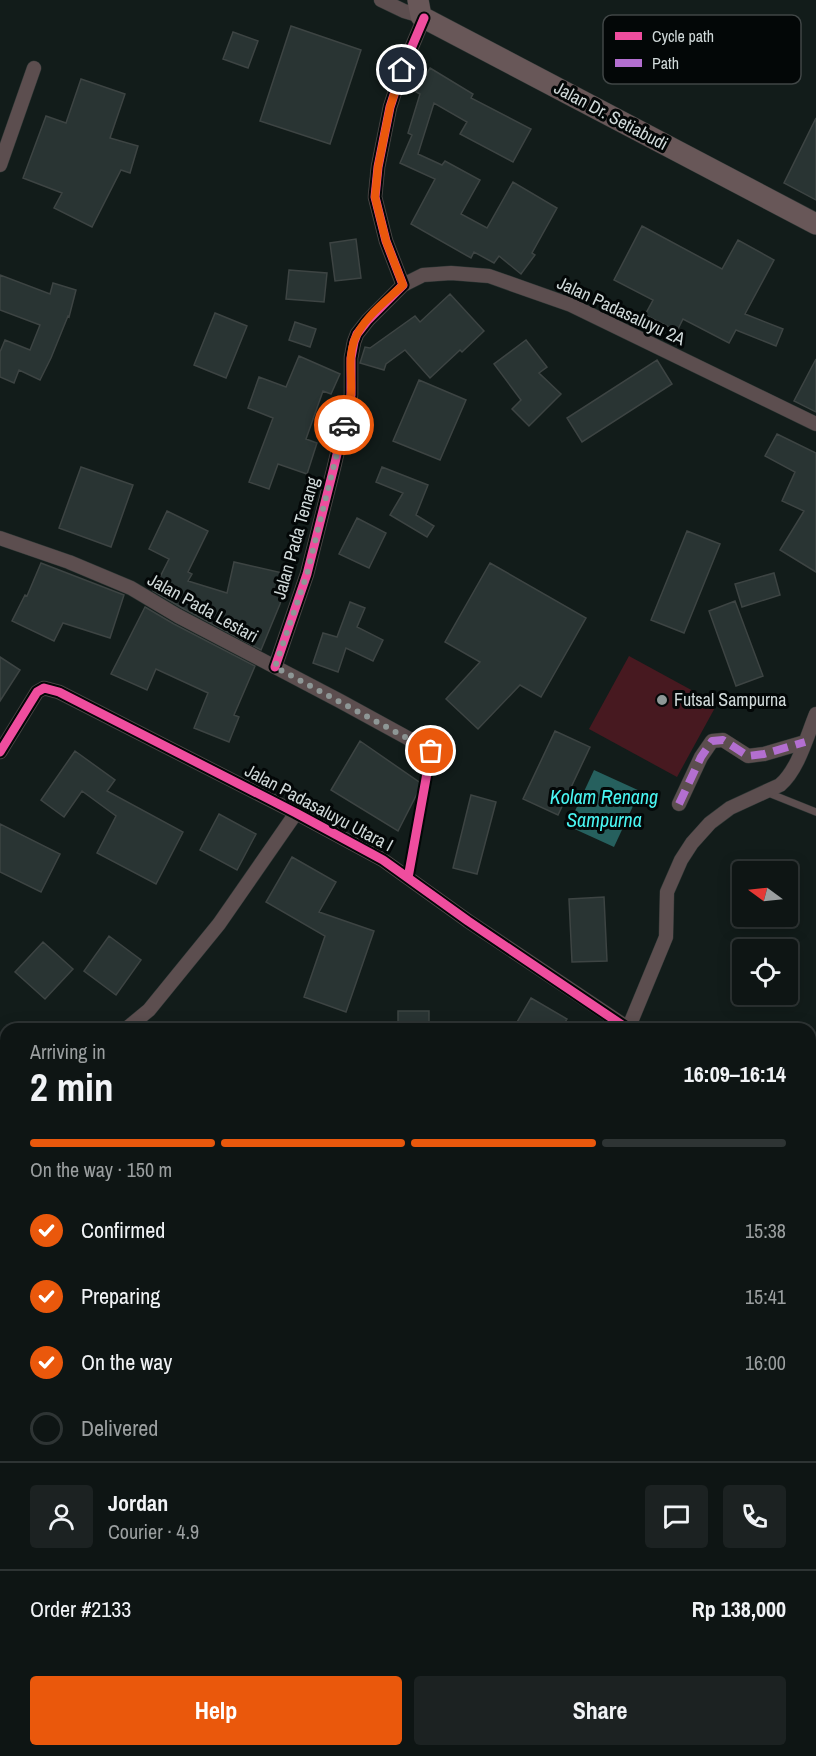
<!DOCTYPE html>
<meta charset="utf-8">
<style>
:root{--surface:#0e1514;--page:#1c2222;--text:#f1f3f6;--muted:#9b9fa0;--line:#2e3434;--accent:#ea580c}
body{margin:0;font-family:"Archivo Narrow",sans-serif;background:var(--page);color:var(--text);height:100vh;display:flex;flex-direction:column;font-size:22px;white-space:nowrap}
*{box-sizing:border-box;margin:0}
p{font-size:20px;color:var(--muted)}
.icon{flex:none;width:33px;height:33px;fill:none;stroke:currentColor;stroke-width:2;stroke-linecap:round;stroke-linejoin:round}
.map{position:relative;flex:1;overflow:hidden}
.side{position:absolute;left:0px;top:1023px;width:816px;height:734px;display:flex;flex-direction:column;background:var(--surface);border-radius:18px 18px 0 0;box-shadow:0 3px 15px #0003,0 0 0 2px var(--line)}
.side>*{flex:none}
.needle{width:39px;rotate:285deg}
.buttons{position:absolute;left:732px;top:861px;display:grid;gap:12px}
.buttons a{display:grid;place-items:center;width:66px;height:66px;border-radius:6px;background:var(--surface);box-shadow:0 3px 15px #0003,0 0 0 2px var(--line);font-size:30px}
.pin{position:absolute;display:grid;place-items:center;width:51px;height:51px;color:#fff;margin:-26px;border:3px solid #fff;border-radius:50%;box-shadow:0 2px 6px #0007}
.courier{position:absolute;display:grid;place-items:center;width:60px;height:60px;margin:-30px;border:4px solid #ea580c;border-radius:50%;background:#fff;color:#222;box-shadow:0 2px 8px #0007}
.overview em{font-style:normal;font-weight:800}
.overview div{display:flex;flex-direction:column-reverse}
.overview{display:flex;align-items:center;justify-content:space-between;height:102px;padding:0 30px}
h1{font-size:39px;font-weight:800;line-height:45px}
.bar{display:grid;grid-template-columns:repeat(4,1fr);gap:9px 6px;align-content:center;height:72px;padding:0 30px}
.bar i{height:8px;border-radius:4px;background:var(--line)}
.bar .selected{background:var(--accent)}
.bar p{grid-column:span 4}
.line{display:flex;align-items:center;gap:15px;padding:0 30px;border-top:2px solid var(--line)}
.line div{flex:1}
.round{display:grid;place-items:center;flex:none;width:63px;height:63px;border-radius:6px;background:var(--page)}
ol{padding:0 30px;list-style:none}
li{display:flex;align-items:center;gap:18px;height:66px}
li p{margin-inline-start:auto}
li .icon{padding:6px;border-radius:50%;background:var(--accent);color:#fff;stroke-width:4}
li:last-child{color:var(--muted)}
li i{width:33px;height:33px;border:3px solid var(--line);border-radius:50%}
.button{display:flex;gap:12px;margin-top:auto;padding:12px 30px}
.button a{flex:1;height:69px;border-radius:6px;background:var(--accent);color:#fff;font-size:24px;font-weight:800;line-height:69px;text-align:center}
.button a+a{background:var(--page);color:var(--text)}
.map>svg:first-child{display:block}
.green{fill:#471920}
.water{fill:#26605e}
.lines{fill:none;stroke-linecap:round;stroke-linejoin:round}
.stream{stroke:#26605e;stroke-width:5}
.building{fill:#293433;stroke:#3d4443;stroke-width:1.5}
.service-casing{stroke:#2d3634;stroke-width:8}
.minor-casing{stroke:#2d3634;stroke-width:15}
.secondary-casing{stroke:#2d3634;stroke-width:21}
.primary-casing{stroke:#2d3634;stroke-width:22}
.service{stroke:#5c4e4f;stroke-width:7}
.minor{stroke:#5c4e4f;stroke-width:14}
.secondary{stroke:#5e5051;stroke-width:20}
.primary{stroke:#685758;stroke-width:21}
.quiet{stroke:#b36fd0;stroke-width:8;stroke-dasharray:15 8;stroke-linecap:butt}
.cycleway-casing{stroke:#030707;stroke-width:13}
.cycleway{stroke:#ef4d9e;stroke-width:9}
.done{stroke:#8e9796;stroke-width:6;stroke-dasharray:0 10.8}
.route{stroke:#ea580c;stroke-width:8}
.poi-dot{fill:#8e9796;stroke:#030707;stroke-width:2}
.labels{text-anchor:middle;stroke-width:6;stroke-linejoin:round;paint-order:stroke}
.street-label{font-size:18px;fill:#d0d9d9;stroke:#030707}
.poi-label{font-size:18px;fill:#d0d9d9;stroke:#030707;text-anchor:start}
.water-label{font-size:20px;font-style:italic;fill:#49f6f3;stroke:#030707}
.key{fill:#030707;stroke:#404646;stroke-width:1.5}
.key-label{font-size:16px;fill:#d0d9d9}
</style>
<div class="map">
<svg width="816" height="1756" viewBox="0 0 816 1756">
<rect width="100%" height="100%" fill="#121c1a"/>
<path class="green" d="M629,656l88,48 -40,73 -88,-48z"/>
<path class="water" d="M594,770l46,21 -26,56 -46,-21z"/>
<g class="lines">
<path class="stream" d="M0,1687l6,4
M94,1750l7,6"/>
</g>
<path class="building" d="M291,26l70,24 -31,94 -70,-23z
M233,32l25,9 -10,27 -25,-9z
M430,68l43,26 -2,4 60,31 -18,33 -53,-28 7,-12 -33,-19 -16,51 24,11 3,-4 35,19 -19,34 26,14 26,-46 44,26 -25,45 3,2 -14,19 -22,-18 -5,7 -20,-11 -3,6 -60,-34 24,-45 -35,-16 12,-28 -4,-2 12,-39 -4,-2z
M81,79l44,15 -15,44 28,8 -8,27 -9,-3 -29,57 -38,-19 8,-15 -39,-15 23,-62 20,7z
M816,118v82l-32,-17z
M642,226l80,43 16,-29 36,20 -29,54 38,15 -7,17 -40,-16 -7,13 -46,-24 -6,12 -32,-16 8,-15 -39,-20z
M356,239l5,39 -26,3 -5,-38z
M289,270l38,3 -3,29 -38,-3z
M0,275l50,19 3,-11 23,7 -7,27 -1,-1 -17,42 -11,22 -21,-10 -5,13 -14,-6v-25l5,-12 25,10 10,-25 -40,-15z
M450,294l34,37 -22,21 -2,-2 -30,28 -25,-28 -19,14 -2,6 -24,-7 5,-16 5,1 45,-32 5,6z
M215,313l32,13 -21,52 -32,-13z
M295,322l21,7 -6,18 -21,-7z
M526,340l21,27 -8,6 22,21 -32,32 -17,-17 9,-9 -27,-36z
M299,356l41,18 -9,20 -8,-3 -17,48 11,4 -10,31 -29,-10 -9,25 -20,-7 24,-64 -25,-10 11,-31 27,10z
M816,359v53l-22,-11z
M657,360l15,24 -90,58 -15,-24z
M419,380l47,20 -26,60 -47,-19z
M777,434l39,19v119l-36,-22 24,-39 -22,-10 13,-29 -30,-16z
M81,467l52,18 -22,62 -52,-19z
M382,467l46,18 -12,30 18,11 -7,11 -37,-22 13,-22 -27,-11z
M167,511l41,20 -20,41 4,2 -4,7 39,12 7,-31 53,12 -7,30 -19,46 -79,-42 -29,-17 16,-32 -20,-10z
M357,518l29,15 -17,35 -30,-14z
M687,531l33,13 -36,89 -33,-13z
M41,563l83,32 -14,43 -47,-15 -9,18 -42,-20 13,-26 2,1z
M490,563l96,55 -45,79 -21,-12 -42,44 -32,-30 34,-37 -35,-20z
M774,573l6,22 -38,12 -7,-23z
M735,601l28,75 -27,10 -27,-75z
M350,602l15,6 -8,19 26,13 -10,21 -27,-13 -8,24 -25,-9 10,-30 14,4z
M145,607l29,17 81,42 -21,49 5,2 -10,25 -35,-14 14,-35 -52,-24 -9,21 -36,-16z
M0,657l20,13 -20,31z
M555,731l35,16 -32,68 -35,-16z
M360,741l62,43 -24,47 -67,-41z
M75,751l40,29 -8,11 76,41 -27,52 -59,-31 19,-37 -34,-25 -18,26 -23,-17z
M471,795l25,7 -19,72 -24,-6z
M219,814l37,20 -19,36 -37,-20z
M0,824l60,30 -19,38 -41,-20z
M292,857l44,25 -17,30 55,19 -28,81 -42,-15 21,-61 -59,-34z
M604,897l3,64 -35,1 -3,-63z
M109,936l32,24 -25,35 -32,-24z
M43,942l30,27 -28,30 -30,-27z
M531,998l36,21 -6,10h-48z
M398,1011h31v18h-31z"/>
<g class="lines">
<g class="service-casing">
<path id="service" d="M766,792l50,20
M0,1600l6,7
M0,1627l6,-1"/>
</g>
<g class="minor-casing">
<path id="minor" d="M381,0l23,11 17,5
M0,165l34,-97
M403,285l20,-10 28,-2 38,3 82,29 245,119
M0,538l69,24 62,26 47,28 162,85 106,58
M275,667l32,-93 27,-107 17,-72v-37l3,-16 3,-8 11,-14 35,-35 -17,-44 -11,-44 3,-30 12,-60 12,-37 22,-52
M0,752l37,-60 7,-4 15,4 237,121 87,47 85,61 160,107
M679,804l22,-47 11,-16 11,-1 25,16 16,-2 41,-12
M126,1029l23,-19 70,-86 77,-111
M628,1029l38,-92 1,-45 14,-32 11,-17 18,-20 20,-15 50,-23c18,-15 27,-49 36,-71
M0,1058h6
M0,1383l6,2
M810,1730l6,6"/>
</g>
<g class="secondary-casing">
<path id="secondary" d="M0,1731l6,5
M25,1750l7,6"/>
</g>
<g class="primary-casing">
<path id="primary" d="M418,0l3,16 3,2 392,206"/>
</g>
<use href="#service" class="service"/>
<use href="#minor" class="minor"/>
<use href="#secondary" class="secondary"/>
<use href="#primary" class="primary"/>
<path class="quiet" d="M679,804l22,-47 11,-16 11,-1 25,16 16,-2 41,-12"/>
<g class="cycleway-casing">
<path id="cycleway" d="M275,667l32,-93 27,-107 17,-72v-37l3,-16 3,-8 11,-14 35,-35 -17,-44 -11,-44 3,-30 12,-60 12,-37 22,-52
M0,752l37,-60 7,-4 15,4 237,121 87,47 85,61 160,108
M408,878l23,-127"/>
</g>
<use href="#cycleway" class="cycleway"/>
</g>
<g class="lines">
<path class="done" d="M344,425l-37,149 -32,93 156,84"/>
<path class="route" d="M344,425c2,-11 6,-22 7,-32 1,-17 -3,-35 3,-52 8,-22 32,-40 49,-56l-17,-44 -11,-44 3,-30 12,-60 12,-37"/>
</g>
<circle class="poi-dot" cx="662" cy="700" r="6"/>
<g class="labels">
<g class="street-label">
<text transform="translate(611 116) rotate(28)" y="6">Jalan Dr. Setiabudi</text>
<text transform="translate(621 311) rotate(25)" y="6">Jalan Padasaluyu 2A</text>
<text transform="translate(296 538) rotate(-74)" y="6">Jalan Pada Tenang</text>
<text transform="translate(203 608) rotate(29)" y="6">Jalan Pada Lestari</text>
<text transform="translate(319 808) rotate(28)" y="6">Jalan Padasaluyu Utara I</text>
</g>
<g class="poi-label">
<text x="674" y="706">Futsal Sampurna</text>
</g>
<g class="water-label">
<text x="604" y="804">Kolam Renang<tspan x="604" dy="23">Sampurna</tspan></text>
</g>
</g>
<rect x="603" y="15" width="198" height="69" rx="9" class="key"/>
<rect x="615" y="32" width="27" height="8" fill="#ef4d9e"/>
<rect x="615" y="59" width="27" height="8" fill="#b36fd0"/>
<g class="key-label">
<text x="652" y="42">Cycle path</text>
<text x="652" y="69">Path</text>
</g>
</svg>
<div class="buttons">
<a><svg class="needle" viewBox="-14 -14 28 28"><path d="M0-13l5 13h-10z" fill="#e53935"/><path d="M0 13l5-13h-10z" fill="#9b9fa0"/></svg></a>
<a><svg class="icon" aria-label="locate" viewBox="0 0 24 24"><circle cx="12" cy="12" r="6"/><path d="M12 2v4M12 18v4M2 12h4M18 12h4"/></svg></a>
</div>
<div class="pin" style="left:431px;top:751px;background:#ea580c"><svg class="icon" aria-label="bag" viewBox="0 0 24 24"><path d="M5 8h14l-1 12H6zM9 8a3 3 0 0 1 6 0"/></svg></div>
<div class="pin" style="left:402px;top:70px;background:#1f2937"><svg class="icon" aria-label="home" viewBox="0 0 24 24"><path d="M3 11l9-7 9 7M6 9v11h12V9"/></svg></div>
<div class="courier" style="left:344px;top:425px"><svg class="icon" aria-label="car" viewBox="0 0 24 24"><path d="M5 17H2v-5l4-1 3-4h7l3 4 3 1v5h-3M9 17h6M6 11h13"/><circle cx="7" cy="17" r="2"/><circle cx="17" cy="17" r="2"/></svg></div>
<section class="side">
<div class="overview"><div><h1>2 min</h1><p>Arriving in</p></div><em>16:09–16:14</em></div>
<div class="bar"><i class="selected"></i><i class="selected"></i><i class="selected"></i><i></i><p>On the way · 150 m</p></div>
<ol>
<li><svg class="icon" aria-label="check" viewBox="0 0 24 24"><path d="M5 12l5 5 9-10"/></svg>Confirmed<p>15:38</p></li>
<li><svg class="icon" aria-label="check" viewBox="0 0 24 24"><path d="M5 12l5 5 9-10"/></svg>Preparing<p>15:41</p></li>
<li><svg class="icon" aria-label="check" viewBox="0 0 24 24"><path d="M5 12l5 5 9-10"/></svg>On the way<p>16:00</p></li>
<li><i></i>Delivered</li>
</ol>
<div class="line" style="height:108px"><a class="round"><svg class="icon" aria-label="person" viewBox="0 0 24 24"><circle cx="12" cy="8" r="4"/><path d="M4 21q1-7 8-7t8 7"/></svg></a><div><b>Jordan</b><p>Courier · 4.9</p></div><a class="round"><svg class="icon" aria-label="chat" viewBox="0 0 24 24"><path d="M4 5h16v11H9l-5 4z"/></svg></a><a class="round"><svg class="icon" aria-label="phone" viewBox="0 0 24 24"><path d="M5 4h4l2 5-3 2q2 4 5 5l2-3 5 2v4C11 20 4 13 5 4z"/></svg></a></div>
<div class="line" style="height:78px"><div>Order #2133</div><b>Rp 138,000</b></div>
<div class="button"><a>Help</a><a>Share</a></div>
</section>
</div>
